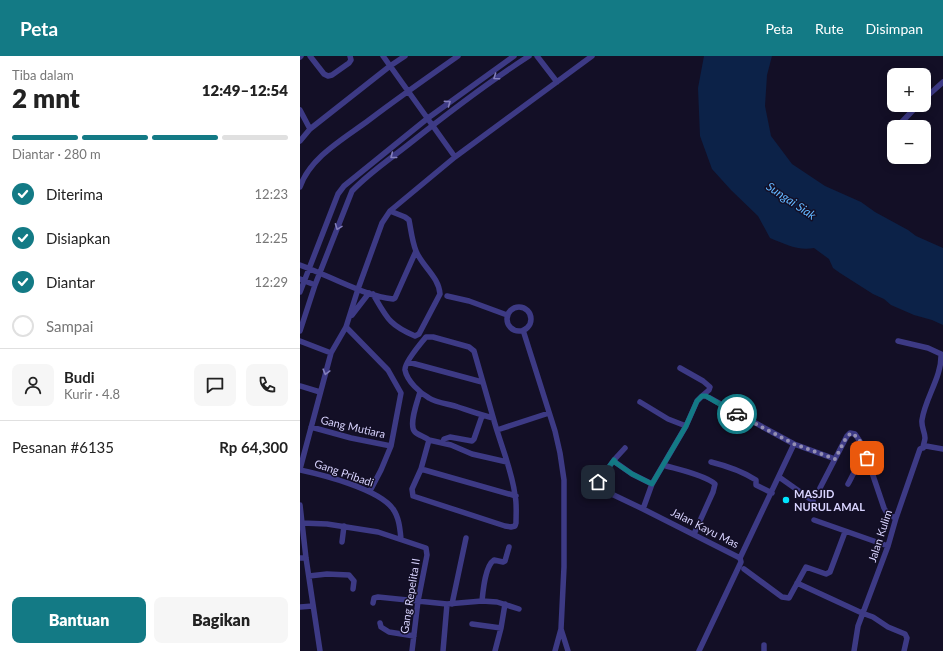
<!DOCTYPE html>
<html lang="id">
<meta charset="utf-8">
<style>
:root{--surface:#fff;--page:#f6f6f6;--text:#222;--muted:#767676;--line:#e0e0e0;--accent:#137a85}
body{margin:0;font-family:Lato,sans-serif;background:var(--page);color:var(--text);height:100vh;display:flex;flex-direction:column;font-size:15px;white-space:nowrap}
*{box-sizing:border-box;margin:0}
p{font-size:13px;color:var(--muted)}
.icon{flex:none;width:22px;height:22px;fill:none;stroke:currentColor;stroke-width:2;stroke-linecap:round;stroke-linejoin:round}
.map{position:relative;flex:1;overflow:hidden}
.sheet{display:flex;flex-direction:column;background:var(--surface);width:300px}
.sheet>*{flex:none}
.buttons{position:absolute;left:587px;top:12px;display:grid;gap:8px}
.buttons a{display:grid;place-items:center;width:44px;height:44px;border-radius:8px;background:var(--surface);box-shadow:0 2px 10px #0003;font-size:20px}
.pin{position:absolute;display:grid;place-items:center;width:34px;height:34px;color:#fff;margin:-17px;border-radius:8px;box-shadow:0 2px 6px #0006}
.courier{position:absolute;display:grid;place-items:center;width:40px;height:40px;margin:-20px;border:3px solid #137a85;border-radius:50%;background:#fff;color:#222;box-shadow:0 1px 5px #0007}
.headline em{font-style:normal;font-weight:800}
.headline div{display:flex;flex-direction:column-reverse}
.headline{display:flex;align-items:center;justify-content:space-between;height:68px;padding:0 12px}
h1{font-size:26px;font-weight:800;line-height:30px}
.bar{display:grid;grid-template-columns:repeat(4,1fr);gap:6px 4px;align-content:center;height:48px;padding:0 12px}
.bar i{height:5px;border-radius:3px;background:var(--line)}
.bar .current{background:var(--accent)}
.bar p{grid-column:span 4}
.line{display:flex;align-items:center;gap:10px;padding:0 12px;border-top:1px solid var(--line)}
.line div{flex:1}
.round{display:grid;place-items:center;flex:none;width:42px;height:42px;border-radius:8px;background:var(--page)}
ol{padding:0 12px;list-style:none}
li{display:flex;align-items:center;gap:12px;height:44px}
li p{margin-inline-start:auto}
li .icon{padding:4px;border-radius:50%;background:var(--accent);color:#fff;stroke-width:4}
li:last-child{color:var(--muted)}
li i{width:22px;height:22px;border:2px solid var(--line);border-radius:50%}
.action{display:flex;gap:8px;margin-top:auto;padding:8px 12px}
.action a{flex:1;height:46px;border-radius:8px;background:var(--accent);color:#fff;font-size:16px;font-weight:800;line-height:46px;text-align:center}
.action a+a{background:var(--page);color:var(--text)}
header{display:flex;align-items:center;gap:24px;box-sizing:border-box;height:56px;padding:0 20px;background:var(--accent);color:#fff}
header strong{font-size:19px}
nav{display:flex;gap:22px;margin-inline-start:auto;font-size:14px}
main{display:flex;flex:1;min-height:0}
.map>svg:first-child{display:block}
.water{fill:#0c2248}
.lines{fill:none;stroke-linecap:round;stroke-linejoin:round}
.minor{stroke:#3d3a85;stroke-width:5.5}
.oneway{stroke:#837fbc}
.done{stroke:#948fb3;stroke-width:4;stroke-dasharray:0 7.2}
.route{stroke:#137a85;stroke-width:5}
.poi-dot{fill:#00e5ff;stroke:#130f26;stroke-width:1.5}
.labels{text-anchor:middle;stroke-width:3;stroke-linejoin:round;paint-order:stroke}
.street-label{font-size:11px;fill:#d9d4ff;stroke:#130f26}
.poi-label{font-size:11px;font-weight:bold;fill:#d9d4ff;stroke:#130f26;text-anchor:start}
.water-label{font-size:12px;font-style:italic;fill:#62b6ff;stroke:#130f26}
</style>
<header>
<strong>Peta</strong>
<nav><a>Peta</a><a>Rute</a><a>Disimpan</a></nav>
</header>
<main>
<section class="sheet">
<div class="headline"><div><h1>2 mnt</h1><p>Tiba dalam</p></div><em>12:49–12:54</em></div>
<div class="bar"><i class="current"></i><i class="current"></i><i class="current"></i><i></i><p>Diantar · 280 m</p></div>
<ol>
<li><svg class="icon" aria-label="check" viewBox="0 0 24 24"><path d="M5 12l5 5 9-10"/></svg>Diterima<p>12:23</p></li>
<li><svg class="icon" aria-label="check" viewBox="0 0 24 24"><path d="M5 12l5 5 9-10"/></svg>Disiapkan<p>12:25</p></li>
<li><svg class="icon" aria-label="check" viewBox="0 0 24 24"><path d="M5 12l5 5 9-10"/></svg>Diantar<p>12:29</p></li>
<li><i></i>Sampai</li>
</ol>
<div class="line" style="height:72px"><a class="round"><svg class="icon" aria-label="person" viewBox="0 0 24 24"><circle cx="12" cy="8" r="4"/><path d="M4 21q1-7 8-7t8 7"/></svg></a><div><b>Budi</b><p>Kurir · 4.8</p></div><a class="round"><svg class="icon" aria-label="chat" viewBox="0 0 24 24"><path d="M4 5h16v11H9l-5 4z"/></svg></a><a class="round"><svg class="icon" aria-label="phone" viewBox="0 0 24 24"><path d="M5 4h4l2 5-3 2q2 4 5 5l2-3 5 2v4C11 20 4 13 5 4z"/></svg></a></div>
<div class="line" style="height:52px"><div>Pesanan #6135</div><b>Rp 64,300</b></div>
<div class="action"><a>Bantuan</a><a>Bagikan</a></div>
</section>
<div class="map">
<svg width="643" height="595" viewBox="0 0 643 595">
<rect width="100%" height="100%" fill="#130f26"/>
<path class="water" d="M404,0h68l-5,19 -2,31 6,30 21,28 33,22 36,16 14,10 33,18 8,6 27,12v77l-11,-5 -18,-5 -23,-10 -7,-6 -11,-5 -33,-21 -7,-5 -4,-9 -15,-11c-16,3 -29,-4 -44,-10l-12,-22 -27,-26 -19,-21 -12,-33 -2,-48z"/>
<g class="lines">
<path class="minor" d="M10,0l14,18 4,2 4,-1 17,-12 2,-3 -1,-4
M83,0l72,101
M237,0l20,26
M0,1l1,-1
M624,43l19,-17
M0,54l10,19
M597,71l21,-22
M0,85l10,-12 80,-63 15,-10
M0,131c10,-30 45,-49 69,-67 29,-22 59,-43 89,-64
M0,209c28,10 64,31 93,34l2,-1 21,-47
M0,223l15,6
M0,236l38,-98 6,-8 84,-68 86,-62
M73,238c14,24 16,31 42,42l4,-2 21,-40c-1,-17 -18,-28 -24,-43 -4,-10 -5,-21 -7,-31l-4,-3 -15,-6
M147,240l22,5 38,14
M207 263a12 12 0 1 1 24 0a12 12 0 1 1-24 0Z
M52,259l17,-22
M46,271l42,43 13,23 -10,53 -10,24 -11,21
M223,274l32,101 5,22 4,27v87l-3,62 -6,22
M0,275l15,-46 37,-94c17,-18 38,-32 57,-47 39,-31 78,-61 120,-88
M0,285l31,12
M598,285l30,7 13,6c1,23 -16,44 -19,66 -1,7 3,12 3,18 0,3 -2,7 -2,10
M108,306l74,20
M380,312l23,13 7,6 -1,3 -7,6
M0,330l20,6
M120,336c-2,8 -12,33 -5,40 3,3 10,5 14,8
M340,346l28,17 18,7
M193,362c-12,-3 -23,-7 -35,-11 -9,-3 -21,-4 -29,-9 -9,-5 -22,-17 -24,-28 -1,-7 16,-27 21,-33h7l36,10 5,4c7,24 14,49 21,73 7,24 17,47 20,71 2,9 1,19 1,28l-1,3 -4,1 -6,-1 -92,-30 -1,-7 9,-20 8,-29 22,5 21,9 35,8
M11,371l40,11 40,8
M197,374l52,-17
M143,387l1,-4 6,-2 22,4 2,-2 8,-23
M325,392l-11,12 1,2 17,12 20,10
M314,404l-16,22 1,6 44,21 97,49 1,4 -42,89
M411,406c16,4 31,9 45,18v5l16,8
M363,409c13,4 42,10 52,19l-2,8 -19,42
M0,413l31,-116 15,-26 12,-38 24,-66 8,-12 65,-54 137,-101
M121,413l95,27
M0,414c23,5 79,19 93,39 6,8 7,20 8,30
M479,421l34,24
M548,428c5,-9 9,-20 19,-26
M520,432l15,-29
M0,449l6,53 14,93
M343,453l9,-25 34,-58 11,-25 5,-5h4l88,48 41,15 12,-23 3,-3 5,1 8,12 21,62 4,7 8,3
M514,464l74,26
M2,467l25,1 51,8 48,16 1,7 -9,46 -6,50
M42,486l2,-16
M0,502h6
M440,502l54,-114
M444,513l38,28 7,1 17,-31 20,7 4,-2 15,-40
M9,520l18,-2 22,1 5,6 -1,8
M497,527l65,30 11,4 15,10 17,7 2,4 -3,13
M182,545c1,-10 3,-35 12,-41l9,2 2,-1 4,-14
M73,547l1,-5 4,-1 69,7 35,-3 15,1 22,7
M152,548l14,-66
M0,551l13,-1
M80,567l1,4 8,5 25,4
M172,568l29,4
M261,573l7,22
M464,589v6
M143,595l4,-47
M195,595l6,-23 4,-24
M554,595l4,-25 30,-80 8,-28 24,-69 6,-3 17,3"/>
</g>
<defs><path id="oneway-chevron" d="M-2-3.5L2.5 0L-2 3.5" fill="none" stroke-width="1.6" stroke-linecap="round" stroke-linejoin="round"/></defs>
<g class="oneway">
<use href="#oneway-chevron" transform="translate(196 21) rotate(145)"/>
<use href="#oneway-chevron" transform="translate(148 47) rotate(-36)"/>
<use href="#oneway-chevron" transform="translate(93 100) rotate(142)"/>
<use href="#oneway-chevron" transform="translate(38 171) rotate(111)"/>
<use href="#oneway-chevron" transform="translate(26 316) rotate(105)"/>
</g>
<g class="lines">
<path class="done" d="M437,358l57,30 41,15 12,-23 5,-3 7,6 8,19"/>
<path class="route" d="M298,426l16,-22 2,3 16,11 20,10 34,-58 11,-25 5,-5h4l31,18"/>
</g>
<circle class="poi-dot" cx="486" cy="444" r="4"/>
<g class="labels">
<g class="street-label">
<text transform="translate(53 371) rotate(13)" y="4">Gang Mutiara</text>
<text transform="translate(44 417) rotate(19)" y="4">Gang Pribadi</text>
<text transform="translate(405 472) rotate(27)" y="4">Jalan Kayu Mas</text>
<text transform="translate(580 480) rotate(-72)" y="4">Jalan Kulim</text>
<text transform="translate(110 540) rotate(-81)" y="4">Gang Repelita II</text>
</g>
<g class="poi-label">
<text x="494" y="442">MASJID<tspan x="494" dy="13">NURUL AMAL</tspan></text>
</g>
<g class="water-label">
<text transform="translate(491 145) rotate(34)" y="4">Sungai Siak</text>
</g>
</g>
</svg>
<div class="buttons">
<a>+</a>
<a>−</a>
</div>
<div class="pin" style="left:567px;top:402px;background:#ea580c"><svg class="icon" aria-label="bag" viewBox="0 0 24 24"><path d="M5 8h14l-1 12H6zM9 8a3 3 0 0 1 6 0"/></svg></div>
<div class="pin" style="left:298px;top:426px;background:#1f2937"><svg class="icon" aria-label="home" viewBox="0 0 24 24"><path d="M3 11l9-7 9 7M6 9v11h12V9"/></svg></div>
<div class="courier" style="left:437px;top:358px"><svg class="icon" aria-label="car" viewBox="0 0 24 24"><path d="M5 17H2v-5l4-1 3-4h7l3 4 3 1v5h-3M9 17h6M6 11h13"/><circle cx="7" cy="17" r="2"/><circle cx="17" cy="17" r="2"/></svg></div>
</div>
</main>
